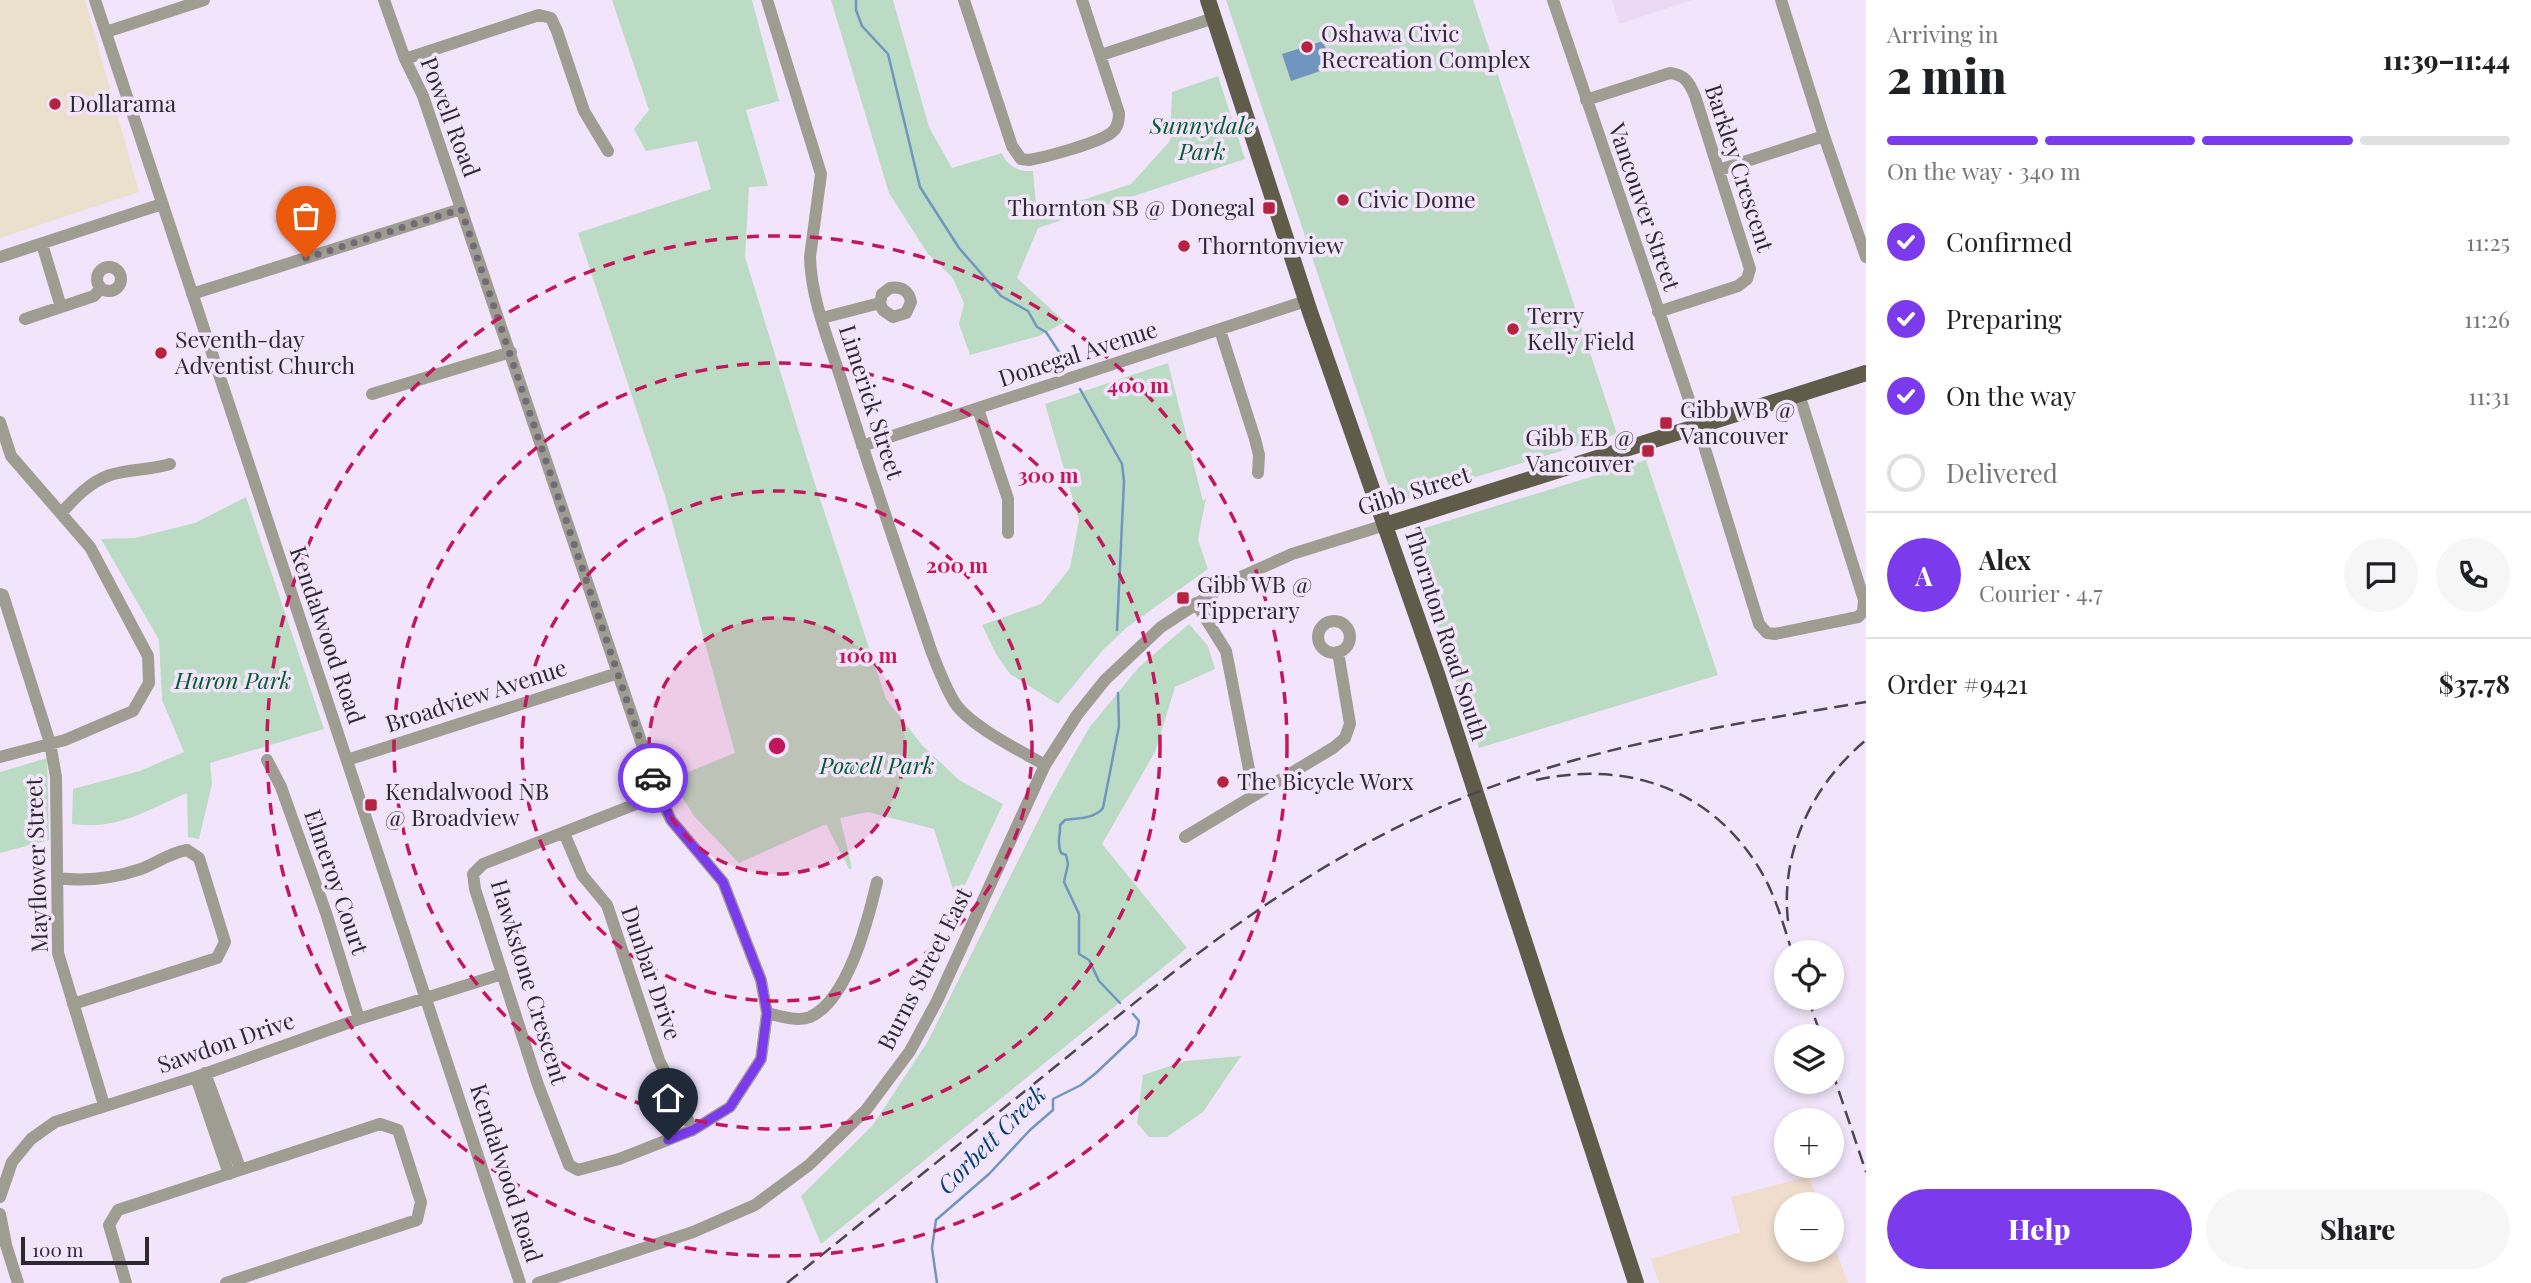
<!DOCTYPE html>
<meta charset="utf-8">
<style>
:root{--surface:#fff;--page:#f6f6f6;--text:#202124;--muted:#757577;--line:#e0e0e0;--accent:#7c3aed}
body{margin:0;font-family:"Playfair Display",serif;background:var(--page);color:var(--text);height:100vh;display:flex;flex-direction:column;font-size:26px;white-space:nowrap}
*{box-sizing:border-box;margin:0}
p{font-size:23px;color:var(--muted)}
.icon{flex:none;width:38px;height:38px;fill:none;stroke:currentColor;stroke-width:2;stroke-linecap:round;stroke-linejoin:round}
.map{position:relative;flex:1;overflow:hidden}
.side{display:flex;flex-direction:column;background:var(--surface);width:665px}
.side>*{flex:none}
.fabs{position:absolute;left:1774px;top:940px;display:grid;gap:14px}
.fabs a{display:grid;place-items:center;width:70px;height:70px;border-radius:50%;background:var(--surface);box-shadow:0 4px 10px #0003;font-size:35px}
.scale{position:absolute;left:21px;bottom:18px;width:128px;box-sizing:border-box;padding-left:7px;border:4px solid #2e2831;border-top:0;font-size:19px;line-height:24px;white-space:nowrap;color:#2e2831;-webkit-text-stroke:5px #f2e5fb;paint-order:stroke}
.pin{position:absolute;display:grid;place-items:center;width:60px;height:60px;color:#fff;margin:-72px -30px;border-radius:50% 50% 50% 0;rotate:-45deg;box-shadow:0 0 7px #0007}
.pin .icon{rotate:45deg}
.courier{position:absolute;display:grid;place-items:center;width:70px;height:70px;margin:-35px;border:5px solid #7c3aed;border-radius:50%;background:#fff;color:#222;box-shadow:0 2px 9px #0007}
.headline em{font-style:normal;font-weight:800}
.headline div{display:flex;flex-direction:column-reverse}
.headline{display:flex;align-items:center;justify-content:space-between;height:119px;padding:0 21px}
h1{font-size:46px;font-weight:800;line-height:52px}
.bar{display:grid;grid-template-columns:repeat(4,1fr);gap:10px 7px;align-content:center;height:84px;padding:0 21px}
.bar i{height:9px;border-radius:5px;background:var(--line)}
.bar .selected{background:var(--accent)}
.bar p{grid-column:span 4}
.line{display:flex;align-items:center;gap:18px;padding:0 21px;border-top:2px solid var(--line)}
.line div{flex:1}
.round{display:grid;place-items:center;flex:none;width:74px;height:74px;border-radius:37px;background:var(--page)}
ol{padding:0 21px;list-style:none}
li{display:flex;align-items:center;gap:21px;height:77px}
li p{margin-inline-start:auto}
li .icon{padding:7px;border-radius:50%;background:var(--accent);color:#fff;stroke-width:4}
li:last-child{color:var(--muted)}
li i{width:38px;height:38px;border:4px solid var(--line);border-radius:50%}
.button{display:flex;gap:14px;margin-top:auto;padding:14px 21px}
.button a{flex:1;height:80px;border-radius:42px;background:var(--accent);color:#fff;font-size:28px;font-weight:800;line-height:80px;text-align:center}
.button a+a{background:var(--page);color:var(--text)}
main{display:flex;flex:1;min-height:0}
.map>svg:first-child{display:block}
.commercial{fill:#eae0cb}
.industrial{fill:#f0ddcd}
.built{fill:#ebd9f6}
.green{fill:#bcdbc4}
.water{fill:#7095be}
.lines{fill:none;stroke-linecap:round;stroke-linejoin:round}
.stream{stroke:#7095be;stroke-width:2.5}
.minor{stroke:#9f9c92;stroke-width:12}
.major{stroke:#615b4a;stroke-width:16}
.rail{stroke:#4d4651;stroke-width:2.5;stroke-dasharray:14 7;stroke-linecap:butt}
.done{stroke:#736a78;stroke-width:7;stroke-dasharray:0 12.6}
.route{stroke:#7c3aed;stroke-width:9}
.ring{fill:none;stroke:#c2185b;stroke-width:3.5;stroke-dasharray:12 9}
.poi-dot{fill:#b52340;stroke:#f2e5fb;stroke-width:2.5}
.labels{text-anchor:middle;stroke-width:7;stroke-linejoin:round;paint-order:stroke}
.poi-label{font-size:23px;fill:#2e2831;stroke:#f2e5fb;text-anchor:start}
.street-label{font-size:23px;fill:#2e2831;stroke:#f2e5fb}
.park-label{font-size:23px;font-style:italic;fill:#045b2f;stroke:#f2e5fb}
.water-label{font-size:24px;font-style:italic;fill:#034073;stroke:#f2e5fb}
.centre{fill:#c2185b;stroke:#f2e5fb;stroke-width:3.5}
.ring-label{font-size:21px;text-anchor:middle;font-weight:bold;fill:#c2185b;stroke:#f2e5fb;stroke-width:7;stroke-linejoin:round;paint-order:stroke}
</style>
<main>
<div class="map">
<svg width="1866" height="1283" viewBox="0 0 1866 1283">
<rect width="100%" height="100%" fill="#f2e5fb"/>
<path class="commercial" d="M0,0h85l54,192 -139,46z"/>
<path class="industrial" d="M1809,1176l10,28h-32v46h45v-10l16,43h-189l-8,-24 89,-27 -9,-35z"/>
<path class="built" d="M1612,0h80l-73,24z"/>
<path class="green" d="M612,0h140l27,101 -33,9 22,76 -19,1 -4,70 69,224 72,218 36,46 37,35 44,24 -46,98 -23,-73 -66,-17 -28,6 12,50 -3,1 -23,-45 -87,39 -45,-47 -23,-37 64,-26 -70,-257 -87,-263 133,-44 -14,-48 -51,10 -12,-22 15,-19z
M831,0h62l36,127 23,41 50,-15c5,13 17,19 31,18l4,44 94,-31 39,-43 2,-49 46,-16 27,83 -207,69 -21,50 48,44 -26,14 -69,19 -11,-31 5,-21 -12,-26 -24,-23 -39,-61z
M1226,0h247l144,434 -223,68z
M1168,363l35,138 3,-3 -8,42 10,29 -82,59 -24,23 -44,53 -48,-30 -14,-20 -14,-29 59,-21 29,-36 9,-48 -34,-116z
M1646,460l72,215 -239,73 -74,-214z
M246,497l78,232 -114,34 2,21 -13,55 -11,-2 -1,-44c-43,18 -67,37 -115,31l1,-35 67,-18 44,-19 -22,-52 -3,-60 -58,-101 34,-1 60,-15z
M1189,624l19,22 7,23 -40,18 -20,65 -53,92 85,104 -366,296 -20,-48 72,-71 55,-84 123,-246 38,-67 50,-61z
M47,758l2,82 -49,13v-81z
M1241,1056l-38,56 -36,25h-18l-12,-14 6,-48 42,-14z"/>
<path class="water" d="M1323,41l9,26 -41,14 -9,-27z"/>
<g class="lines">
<path class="stream" d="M856,0v10l6,16 26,28 32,133 39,61 42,48 27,15 9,16 9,5 23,35
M1080,389l42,75 2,17 -7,149
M1118,693l1,33 -16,82c-9,11 -25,10 -38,12l-5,5c1,10 -4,17 1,28l5,2 2,9 -4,18 15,32v40l10,6 10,21 21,22
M937,1283l-5,-35 4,-28 53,-46 41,-44 23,-20v-11l28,-14 15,-12 40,-38 3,-14 -6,-7"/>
<path class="minor" d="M95,0l425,1283
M384,0l21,59 18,37 236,699 12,25 52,62 38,98 6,33 -6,46 -31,48 -37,23 -74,29 -41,11 -9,-5 -31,-80 -63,-196 -2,-15 10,-10 176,-69
M767,0l54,174 -11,83c1,43 20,87 33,128 28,90 59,179 89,268 7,17 13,34 23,50 15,23 66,48 90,62
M964,0l48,146 9,13 8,1c17,-3 69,-17 82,-27 7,-5 8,-12 8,-20l-37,-113
M1553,0l145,426 61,198 8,9 8,1 83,-17 5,-5 1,-12 -65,-206
M1781,0l43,136 42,121
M106,32l98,-32
M1101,55l113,-37
M405,59l134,-44 12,3 6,13 27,80 24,40
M1586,100l84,-27c15,2 19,9 25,23l55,173 -3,10 -9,7 -80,26
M1719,170l105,-34
M42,244l19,63
M0,257l162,-53
M97 279a12 12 0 1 1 24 0a12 12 0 1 1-24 0Z
M192,294l269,-85
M822,318l58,-15 2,-9 8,-6c12,-2 19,3 21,14l-5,11 -13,4 -10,-7 -3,-7
M25,319l69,-23 7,-8
M1220,330l35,109 4,16 -1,18
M372,394l139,-42
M978,409l30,90v34
M0,422l11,34 79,91 58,109 1,27 -16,28 -68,29 -65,17
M862,446l444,-145
M62,512c14,-15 28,-30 48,-37 20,-6 41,-5 60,-11
M0,594l3,1 47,148 6,34 2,176 46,152
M1196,603l30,48 28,144
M1318 637a16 16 0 1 1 32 0a16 16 0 1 1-32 0Z
M267,760l14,27 45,126 33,106
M347,760l271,-87
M564,833l18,42 25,30 52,155 34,70
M1185,837l148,-89 12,-10 5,-14 -12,-72
M58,878c28,4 56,0 83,-9 16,-6 28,-16 46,-19l12,8 26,84 -8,16 -144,46
M767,1013c12,3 31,9 43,4 38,-17 58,-97 67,-135
M205,1073l35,95
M196,1077l33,97
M0,1197l12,-35 19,-23 24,-17 141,-45 163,-58 143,-45
M0,1214l6,31 12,38
M126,1283l-17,-58 9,-15 262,-86 18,6 23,72 -4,18 -191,63
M538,1283l155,-51 62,-27 54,-40 57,-55 44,-59 27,-50 108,-236 32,-50 28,-35 56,-53 71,-46 60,-27 93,-29"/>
<path class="major" d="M1208,0l102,312 127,362 199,609
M1385,525l481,-152"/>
<path class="rail" d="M1536,780c89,-20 174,8 223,88 16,26 24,55 33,84
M1788,921c-8,-70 25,-137 78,-181
M1808,998l13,38
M1832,1071l34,101
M787,1283c93,-75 186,-150 279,-225 131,-106 249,-203 409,-265 126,-49 259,-69 391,-91"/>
</g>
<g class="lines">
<path class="done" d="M306,258l155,-49 192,569"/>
<path class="route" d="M653,778l18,42 52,62 38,98 6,33 -6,46 -31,48 -37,23 -25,10"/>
</g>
<circle cx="777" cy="746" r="128" fill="#c2185b" fill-opacity=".12"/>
<g class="ring">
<circle cx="777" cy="746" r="128"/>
<circle cx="777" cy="746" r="255"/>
<circle cx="777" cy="746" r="383"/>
<circle cx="777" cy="746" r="510"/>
</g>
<g class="poi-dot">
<circle cx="1307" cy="47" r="7"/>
<circle cx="55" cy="104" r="7"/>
<circle cx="1343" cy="200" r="7"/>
<rect x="1262" y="201" width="14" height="14" rx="3.5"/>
<circle cx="1184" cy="246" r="7"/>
<circle cx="1513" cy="329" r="7"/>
<circle cx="161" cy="353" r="7"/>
<rect x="1659" y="416" width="14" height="14" rx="3.5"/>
<rect x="1641" y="444" width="14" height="14" rx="3.5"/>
<rect x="1176" y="591" width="14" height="14" rx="3.5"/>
<circle cx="1223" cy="782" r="7"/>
<rect x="364" y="798" width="14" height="14" rx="3.5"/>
</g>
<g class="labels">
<g class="poi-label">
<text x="1321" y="42">Oshawa Civic<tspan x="1321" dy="26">Recreation Complex</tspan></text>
<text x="69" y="112">Dollarama</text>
<text x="1357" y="208">Civic Dome</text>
<text x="1255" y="216" text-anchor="end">Thornton SB @ Donegal</text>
<text x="1198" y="254">Thorntonview</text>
<text x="1527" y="324">Terry<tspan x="1527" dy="26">Kelly Field</tspan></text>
<text x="175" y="348">Seventh-day<tspan x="175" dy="26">Adventist Church</tspan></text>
<text x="1680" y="418">Gibb WB @<tspan x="1680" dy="26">Vancouver</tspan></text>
<text x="1634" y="446" text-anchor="end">Gibb EB @<tspan x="1634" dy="26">Vancouver</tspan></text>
<text x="1197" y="593">Gibb WB @<tspan x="1197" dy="26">Tipperary</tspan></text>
<text x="1237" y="790">The Bicycle Worx</text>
<text x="385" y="800">Kendalwood NB<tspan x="385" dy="26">@ Broadview</tspan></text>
</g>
<g class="street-label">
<text transform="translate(450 117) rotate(69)" y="8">Powell Road</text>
<text transform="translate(1739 168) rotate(72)" y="8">Barkley Crescent</text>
<text transform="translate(1644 207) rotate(71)" y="8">Vancouver Street</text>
<text transform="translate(1078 354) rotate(-18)" y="8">Donegal Avenue</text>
<text transform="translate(871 402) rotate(72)" y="8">Limerick Street</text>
<text transform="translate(1414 491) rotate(-17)" y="8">Gibb Street</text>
<text transform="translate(1446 634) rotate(72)" y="8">Thornton Road South</text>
<text transform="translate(327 635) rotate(71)" y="8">Kendalwood Road</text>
<text transform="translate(476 696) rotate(-18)" y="8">Broadview Avenue</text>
<text transform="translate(37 865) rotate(-92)" y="8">Mayflower Street</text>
<text transform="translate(336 882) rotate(71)" y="8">Elmeroy Court</text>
<text transform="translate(925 969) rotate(-63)" y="8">Burns Street East</text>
<text transform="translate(651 973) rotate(71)" y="8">Dunbar Drive</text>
<text transform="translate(529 982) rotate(73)" y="8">Hawkstone Crescent</text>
<text transform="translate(226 1043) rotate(-19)" y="8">Sawdon Drive</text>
<text transform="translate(506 1173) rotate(72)" y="8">Kendalwood Road</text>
</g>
<g class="park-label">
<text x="1202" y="134">Sunnydale<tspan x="1202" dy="26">Park</tspan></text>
<text x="233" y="689">Huron Park</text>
<text x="877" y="774">Powell Park</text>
</g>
<g class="water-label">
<text transform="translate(992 1140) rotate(-45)" y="8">Corbett Creek</text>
</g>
</g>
<circle cx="777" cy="746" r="10" class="centre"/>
<g class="ring-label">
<text x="1138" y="393">400 m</text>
<text x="1048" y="483">300 m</text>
<text x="957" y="573">200 m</text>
<text x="868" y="663">100 m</text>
</g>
</svg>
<div class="fabs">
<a><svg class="icon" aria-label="locate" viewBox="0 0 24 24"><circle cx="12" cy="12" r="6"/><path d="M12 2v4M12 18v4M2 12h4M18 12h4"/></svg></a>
<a><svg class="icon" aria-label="layers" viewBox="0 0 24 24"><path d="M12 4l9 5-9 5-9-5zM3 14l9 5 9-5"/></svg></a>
<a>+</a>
<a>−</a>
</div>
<div class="scale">100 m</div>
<div class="pin" style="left:306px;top:258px;background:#ea580c"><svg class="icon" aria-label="bag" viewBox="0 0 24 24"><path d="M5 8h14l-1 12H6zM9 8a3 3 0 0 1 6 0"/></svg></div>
<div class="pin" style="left:668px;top:1140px;background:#1f2937"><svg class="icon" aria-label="home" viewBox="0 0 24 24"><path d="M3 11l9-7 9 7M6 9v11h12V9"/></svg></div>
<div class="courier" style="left:653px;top:778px"><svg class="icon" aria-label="car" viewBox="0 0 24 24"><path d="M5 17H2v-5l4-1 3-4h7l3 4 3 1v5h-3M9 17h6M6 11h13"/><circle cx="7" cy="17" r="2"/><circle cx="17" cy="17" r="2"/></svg></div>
</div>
<section class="side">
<div class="headline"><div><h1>2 min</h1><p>Arriving in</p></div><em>11:39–11:44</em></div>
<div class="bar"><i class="selected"></i><i class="selected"></i><i class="selected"></i><i></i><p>On the way · 340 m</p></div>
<ol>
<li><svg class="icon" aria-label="check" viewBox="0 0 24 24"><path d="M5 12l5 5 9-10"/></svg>Confirmed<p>11:25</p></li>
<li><svg class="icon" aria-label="check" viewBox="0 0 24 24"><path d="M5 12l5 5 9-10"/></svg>Preparing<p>11:26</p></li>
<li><svg class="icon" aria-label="check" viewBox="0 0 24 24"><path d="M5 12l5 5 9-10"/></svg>On the way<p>11:31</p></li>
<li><i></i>Delivered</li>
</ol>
<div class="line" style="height:126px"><b class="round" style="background:var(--accent);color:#fff">A</b><div><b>Alex</b><p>Courier · 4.7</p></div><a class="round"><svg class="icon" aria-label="chat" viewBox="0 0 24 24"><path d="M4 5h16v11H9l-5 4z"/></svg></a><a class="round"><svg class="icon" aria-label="phone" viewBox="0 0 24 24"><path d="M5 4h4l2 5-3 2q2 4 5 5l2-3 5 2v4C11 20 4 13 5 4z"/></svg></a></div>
<div class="line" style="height:91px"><div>Order #9421</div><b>$37.78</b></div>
<div class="button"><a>Help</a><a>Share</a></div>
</section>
</main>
